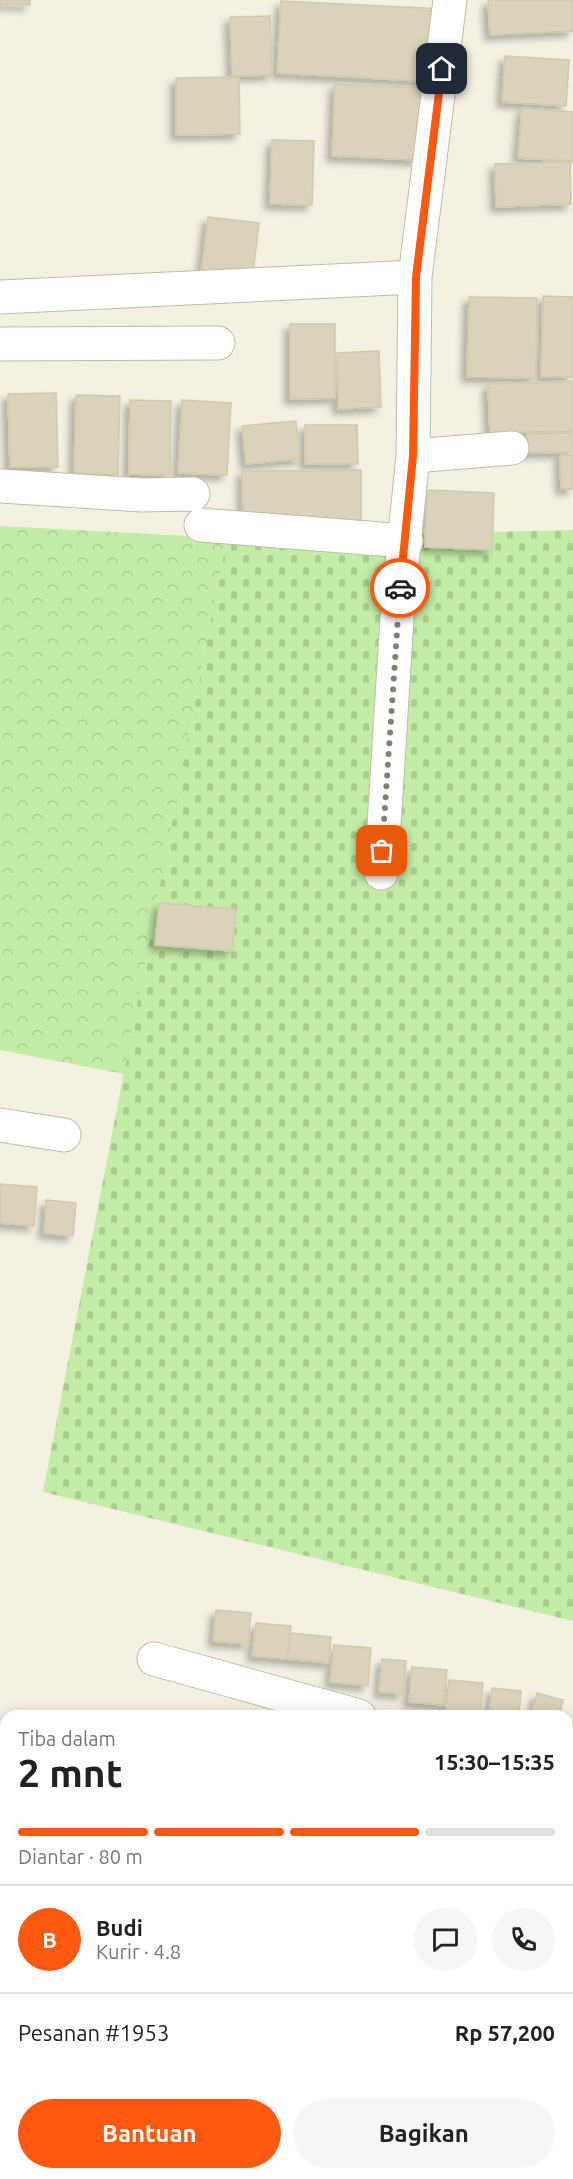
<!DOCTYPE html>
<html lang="id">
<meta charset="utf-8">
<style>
:root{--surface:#fff;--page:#f6f6f6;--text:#222;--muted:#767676;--line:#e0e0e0;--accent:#ff580f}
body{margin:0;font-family:Ubuntu,sans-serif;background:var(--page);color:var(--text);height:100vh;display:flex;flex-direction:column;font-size:22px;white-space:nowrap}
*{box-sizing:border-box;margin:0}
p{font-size:20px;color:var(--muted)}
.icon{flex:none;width:33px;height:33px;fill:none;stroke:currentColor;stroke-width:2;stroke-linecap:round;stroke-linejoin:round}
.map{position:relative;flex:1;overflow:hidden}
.side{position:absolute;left:0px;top:1710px;width:573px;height:470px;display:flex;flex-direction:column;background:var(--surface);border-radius:18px 18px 0 0;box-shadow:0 3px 15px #0003}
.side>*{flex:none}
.pin{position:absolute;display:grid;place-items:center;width:51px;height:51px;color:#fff;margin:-26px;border-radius:12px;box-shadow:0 3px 9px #0006}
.courier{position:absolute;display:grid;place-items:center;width:60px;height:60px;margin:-30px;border:4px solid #ff580f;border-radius:50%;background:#fff;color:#222;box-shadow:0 2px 8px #0007}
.head em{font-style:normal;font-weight:700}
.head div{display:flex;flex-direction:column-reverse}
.head{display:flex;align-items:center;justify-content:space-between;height:102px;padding:0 18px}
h1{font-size:39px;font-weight:700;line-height:45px}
.bar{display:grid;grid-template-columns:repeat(4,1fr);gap:9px 6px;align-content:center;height:72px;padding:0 18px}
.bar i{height:8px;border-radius:4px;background:var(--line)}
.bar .selected{background:var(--accent)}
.bar p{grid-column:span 4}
.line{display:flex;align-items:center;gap:15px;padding:0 18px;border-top:2px solid var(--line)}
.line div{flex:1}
.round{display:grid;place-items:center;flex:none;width:63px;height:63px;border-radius:32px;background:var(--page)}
.action{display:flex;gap:12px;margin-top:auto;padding:12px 18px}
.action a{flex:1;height:69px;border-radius:36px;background:var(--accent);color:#fff;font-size:24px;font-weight:700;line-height:69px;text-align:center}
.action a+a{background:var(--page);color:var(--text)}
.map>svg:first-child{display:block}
.forest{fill:url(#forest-crowns)}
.cemetery{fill:url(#cemetery-stones)}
.building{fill:#dad2ba;stroke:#d2c9aa;stroke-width:1.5;filter:url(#shadow)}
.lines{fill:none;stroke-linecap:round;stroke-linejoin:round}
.minor-casing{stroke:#c0bba5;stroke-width:35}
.minor{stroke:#fff;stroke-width:33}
.done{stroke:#837f71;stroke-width:6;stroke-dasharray:0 10.8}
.route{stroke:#ff580f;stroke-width:8}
</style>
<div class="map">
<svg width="573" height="2179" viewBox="0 0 573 2179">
<defs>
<pattern id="forest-crowns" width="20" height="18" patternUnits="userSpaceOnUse" patternTransform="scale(1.5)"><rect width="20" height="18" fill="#c3eda7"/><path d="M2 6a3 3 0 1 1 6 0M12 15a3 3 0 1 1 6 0" fill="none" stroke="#a9cc90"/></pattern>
<pattern id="cemetery-stones" width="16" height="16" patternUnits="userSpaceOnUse" patternTransform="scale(1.5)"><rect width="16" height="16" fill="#c3eda7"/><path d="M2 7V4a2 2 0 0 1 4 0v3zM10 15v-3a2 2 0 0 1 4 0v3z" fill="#a9cc90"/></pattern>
<filter id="shadow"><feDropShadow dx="-5.5" dy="5.5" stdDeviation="3" flood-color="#0004"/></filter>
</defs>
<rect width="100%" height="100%" fill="#f4f1e3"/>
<path class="forest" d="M0,526l227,12 -103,536 -124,-24z
M0,1873h6v282l-6,-2z
M567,2050l6,3v126h-494l-17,-5h505z"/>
<path class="cemetery" d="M573,530v1091l-530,-129 184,-954z"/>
<path class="building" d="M0,0h30v5l-30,-1z
M488,0h85v31l-83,4z
M281,1l161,8 -4,73 -161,-9z
M270,16l2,59 -40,1 -2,-59z
M505,56l64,4 -3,46 -64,-4z
M239,77l1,57 -64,1v-57z
M335,84l87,4 -3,72 -87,-4z
M522,108l51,4v49l-55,-3z
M272,140l42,1 -2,64 -42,-1z
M570,162l1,42 -75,3 -1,-43z
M208,217l51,6 -7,58 -51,-6z
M543,296l30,1v80h-32z
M469,297l68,1 -1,80 -69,-1z
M290,324h45v74l-45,1z
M379,351l2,56 -43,2 -1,-56z
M573,381v50l-83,2 -2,-49z
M56,393l2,74h-48l-2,-73z
M76,395l44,1 -2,79 -44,-2z
M130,400l41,1 -1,74 -41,-1z
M182,400l49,3 -4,72 -49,-2z
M296,421l4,38 -54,5 -4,-38z
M305,425h52l1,39h-53z
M573,433v19l-45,1 -1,-19z
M560,455h13v34h-12z
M361,470v53l-118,1 -1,-53z
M427,490l67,3 -2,57 -67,-3z
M159,903l77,6 -4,42 -77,-6z
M0,1184l37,3 -3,39 -34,-3z
M46,1200l30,3 -3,33 -29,-3z
M216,1610l35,3 -3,31 -35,-3z
M256,1623l35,3 -4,33 -35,-3z
M290,1633l41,4 -2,26 -42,-4z
M334,1645l37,3 -3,38 -38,-4z
M382,1659l24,2 -3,33 -24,-2z
M412,1667l35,3 -3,35 -35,-3z
M449,1680l34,3 -3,33h-35z
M492,1688l29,3 -2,25h-30z
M537,1693l26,7 -4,16h-28z
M573,1721v19l-5,-1z"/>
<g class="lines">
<g class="minor-casing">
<path id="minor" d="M0,297l415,-20
M0,344l218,-1
M413,456l99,-8
M0,486l142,9 51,-1
M201,525l205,16
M381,873l17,-271 15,-146 2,-179 35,-277
M0,1125l64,10
M154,1659l205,57
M567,1774l6,1
M0,1851l6,2
M567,1974l6,-1"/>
</g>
<use href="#minor" class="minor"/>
</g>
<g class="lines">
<path class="done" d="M382,851l18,-263"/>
<path class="route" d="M400,588l13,-132 3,-179 26,-208"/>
</g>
</svg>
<div class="pin" style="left:382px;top:851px;background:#ea580c"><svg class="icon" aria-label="bag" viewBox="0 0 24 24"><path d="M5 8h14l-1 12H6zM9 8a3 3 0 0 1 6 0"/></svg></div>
<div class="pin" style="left:442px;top:69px;background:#1f2937"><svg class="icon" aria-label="home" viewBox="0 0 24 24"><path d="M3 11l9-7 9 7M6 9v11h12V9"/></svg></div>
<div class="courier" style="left:400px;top:588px"><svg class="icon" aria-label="car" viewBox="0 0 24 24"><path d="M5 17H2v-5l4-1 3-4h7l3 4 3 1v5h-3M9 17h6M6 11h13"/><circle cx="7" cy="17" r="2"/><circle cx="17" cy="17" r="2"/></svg></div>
<section class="side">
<div class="head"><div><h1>2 mnt</h1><p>Tiba dalam</p></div><em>15:30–15:35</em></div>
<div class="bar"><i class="selected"></i><i class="selected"></i><i class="selected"></i><i></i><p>Diantar · 80 m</p></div>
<div class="line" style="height:108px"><b class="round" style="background:var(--accent);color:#fff">B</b><div><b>Budi</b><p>Kurir · 4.8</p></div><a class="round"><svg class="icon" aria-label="chat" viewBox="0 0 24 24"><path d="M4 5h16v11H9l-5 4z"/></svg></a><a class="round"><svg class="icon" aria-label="phone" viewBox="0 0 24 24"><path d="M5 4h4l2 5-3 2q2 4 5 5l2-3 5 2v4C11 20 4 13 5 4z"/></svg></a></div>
<div class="line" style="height:78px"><div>Pesanan #1953</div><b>Rp 57,200</b></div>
<div class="action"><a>Bantuan</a><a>Bagikan</a></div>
</section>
</div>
